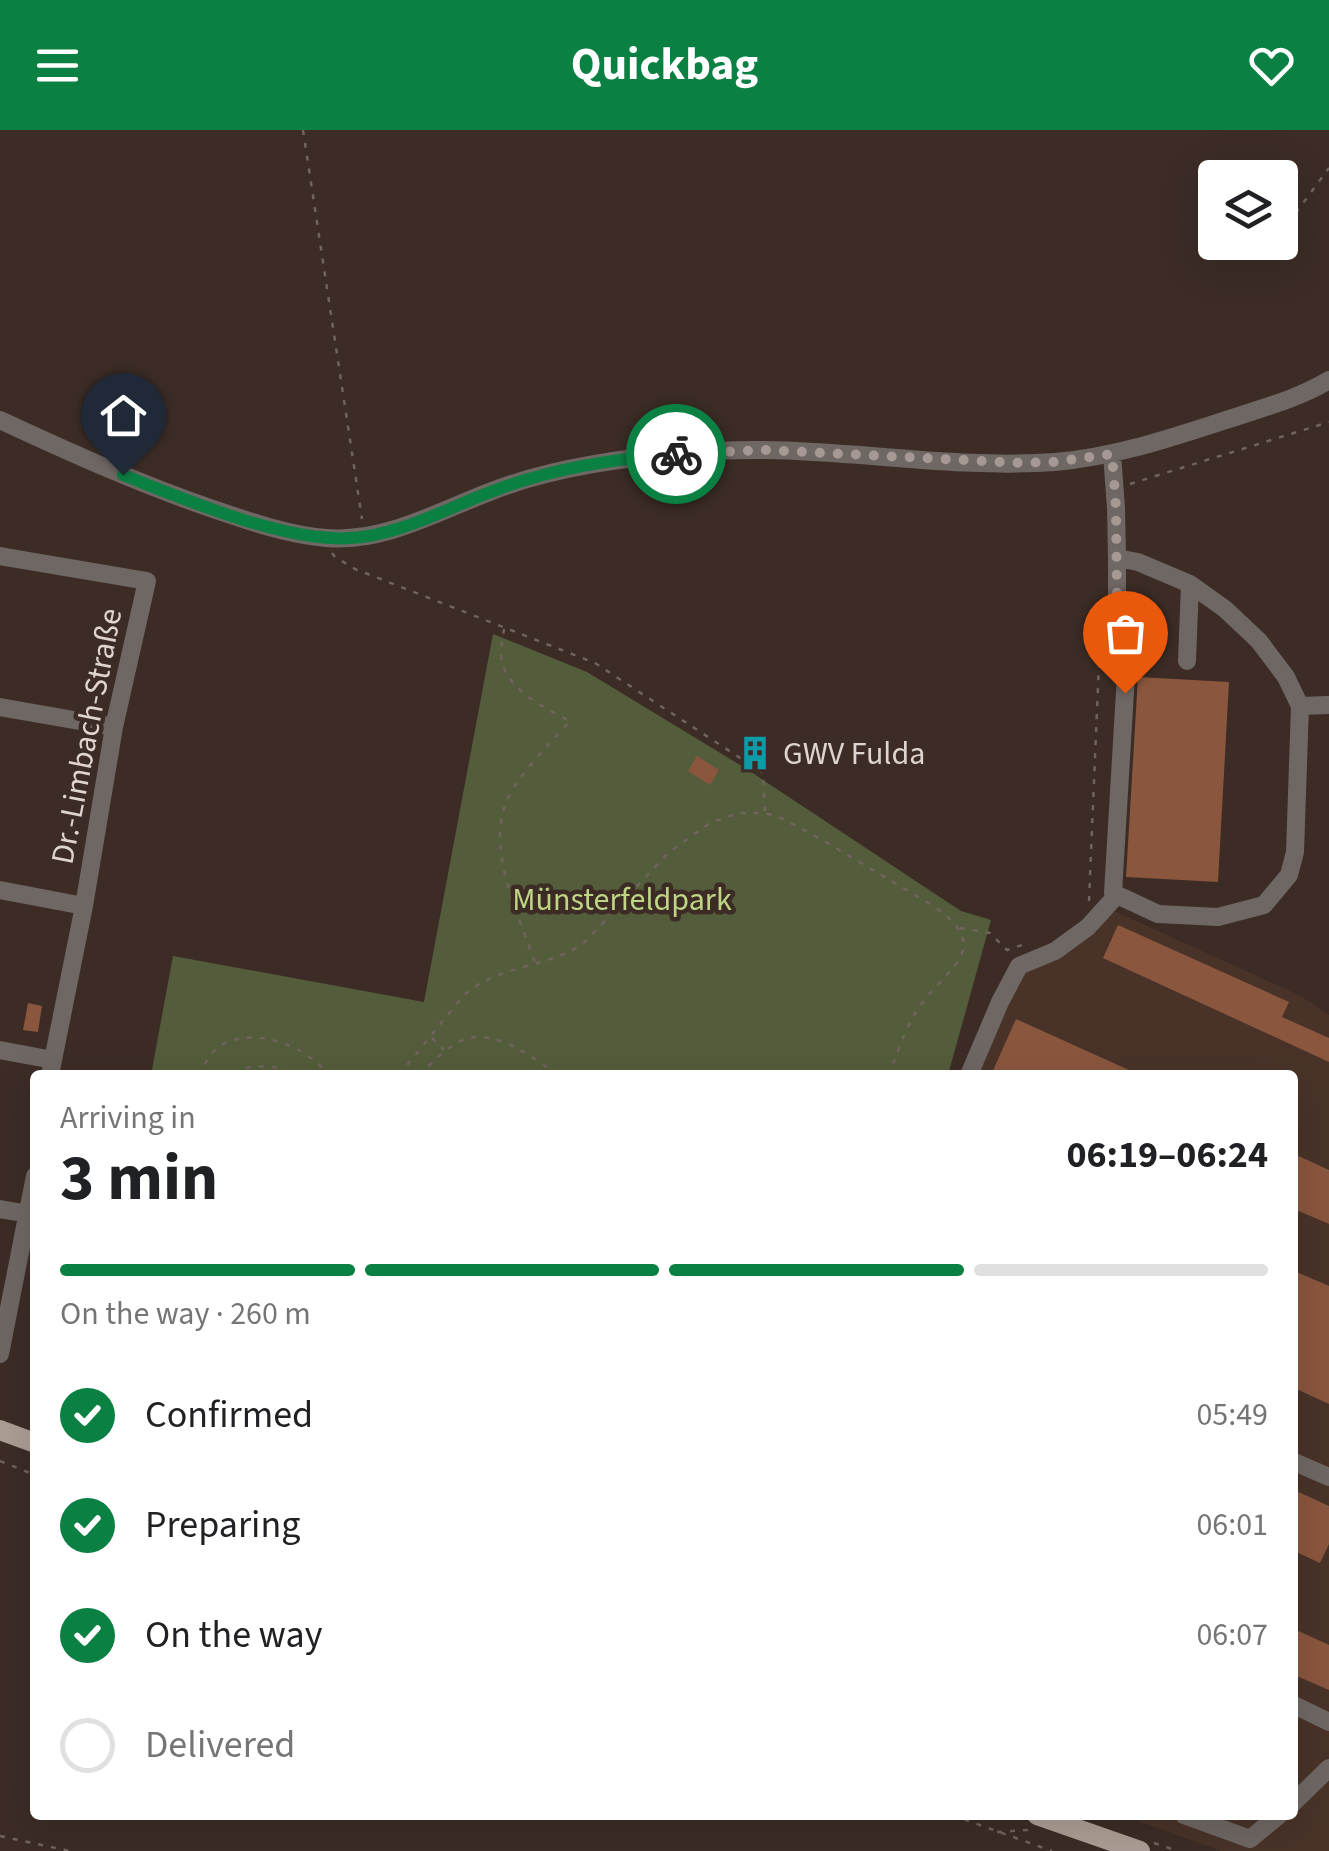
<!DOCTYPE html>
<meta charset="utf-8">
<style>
:root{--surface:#fff;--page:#f6f6f6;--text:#202124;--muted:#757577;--line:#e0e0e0;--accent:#0b8043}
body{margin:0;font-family:"Source Sans 3",sans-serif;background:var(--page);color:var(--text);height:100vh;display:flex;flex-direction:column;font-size:38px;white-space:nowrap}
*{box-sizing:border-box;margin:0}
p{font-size:32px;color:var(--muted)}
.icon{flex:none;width:55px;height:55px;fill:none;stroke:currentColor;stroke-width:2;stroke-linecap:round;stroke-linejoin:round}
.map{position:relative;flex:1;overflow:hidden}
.side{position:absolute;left:30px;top:940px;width:1268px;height:750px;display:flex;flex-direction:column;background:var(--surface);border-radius:10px;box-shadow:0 10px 40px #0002}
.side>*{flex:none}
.controls{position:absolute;left:1198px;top:30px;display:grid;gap:20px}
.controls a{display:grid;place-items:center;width:100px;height:100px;border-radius:10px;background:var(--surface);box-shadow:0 10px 40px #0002;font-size:50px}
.pin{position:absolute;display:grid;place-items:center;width:85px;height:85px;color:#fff;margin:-102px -42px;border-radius:50% 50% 50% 0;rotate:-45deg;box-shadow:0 0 10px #0007}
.pin .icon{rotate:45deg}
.courier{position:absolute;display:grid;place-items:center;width:100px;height:100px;margin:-50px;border:8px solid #0b8043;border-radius:50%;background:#fff;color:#222;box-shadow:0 2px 12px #0007}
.headline em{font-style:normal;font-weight:700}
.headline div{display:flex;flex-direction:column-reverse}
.headline{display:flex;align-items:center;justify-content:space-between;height:170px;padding:0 30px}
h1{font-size:65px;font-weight:700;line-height:75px}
.bar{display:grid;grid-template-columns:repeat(4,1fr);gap:15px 10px;align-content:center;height:120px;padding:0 30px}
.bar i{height:12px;border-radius:8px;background:var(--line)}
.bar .selected{background:var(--accent)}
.bar p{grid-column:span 4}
ol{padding:0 30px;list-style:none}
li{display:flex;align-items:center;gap:30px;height:110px}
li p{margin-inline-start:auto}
li .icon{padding:10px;border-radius:50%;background:var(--accent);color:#fff;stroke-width:4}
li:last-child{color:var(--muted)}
li i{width:55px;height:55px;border:5px solid var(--line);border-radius:50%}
header{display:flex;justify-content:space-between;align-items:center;height:130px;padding:0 30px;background:var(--accent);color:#fff;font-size:45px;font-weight:700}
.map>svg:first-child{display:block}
.built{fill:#493329}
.green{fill:#535d3b}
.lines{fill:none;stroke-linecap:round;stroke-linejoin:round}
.stream{stroke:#43565e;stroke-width:5}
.building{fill:#8a563e}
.path{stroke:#71635d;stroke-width:2.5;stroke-dasharray:5 8;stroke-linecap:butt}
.minor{stroke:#6f6763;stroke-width:18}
.major{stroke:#ad9d95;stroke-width:20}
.done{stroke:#a69994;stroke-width:10;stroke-dasharray:0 18}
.route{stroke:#0b8043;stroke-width:12}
.labels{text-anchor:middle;stroke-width:9;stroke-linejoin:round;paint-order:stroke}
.street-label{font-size:32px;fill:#dfd4d0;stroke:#3c2c25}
.poi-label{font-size:32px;fill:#dfd4d0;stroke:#3c2c25;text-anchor:start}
.park-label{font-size:32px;fill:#bdd584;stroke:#3c2c25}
</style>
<header><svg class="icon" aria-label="menu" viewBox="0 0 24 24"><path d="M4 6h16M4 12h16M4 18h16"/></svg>Quickbag<svg class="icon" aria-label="heart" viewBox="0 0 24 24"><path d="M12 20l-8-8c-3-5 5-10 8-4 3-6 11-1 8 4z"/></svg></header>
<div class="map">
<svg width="1329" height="1721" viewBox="0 0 1329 1721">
<rect width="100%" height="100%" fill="#3c2c25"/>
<path class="built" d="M1112,780l189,86 28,19v836h-108l-99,-36h170v-740h-316l44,-100 43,-21 34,-22z"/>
<path class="green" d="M493,504l94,38 158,96 216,143 30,9 -43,155h-797l22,-119 251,46z"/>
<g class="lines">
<path class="stream" d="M325,943l2,2"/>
</g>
<path class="building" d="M1138,547l91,5 -11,200 -92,-5z
M697,626l22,14 -9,15 -22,-14z
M1118,795l171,77 -7,15 47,21v24l-226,-104z
M28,873l14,3 -4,26 -15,-2z
M1016,889l124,56h-149z
M1292,1023l37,17v54l-37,-16z
M1292,1140l37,16v118l-37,-17z
M1292,1359l37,17v38l-9,19 -28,-13z
M1292,1498l37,17v45l-37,-16z"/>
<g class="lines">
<path class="path" d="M303,0l59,389
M1283,117l-2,-14 48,-65
M1130,354l199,-62
M332,423l3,4 20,12 240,94 168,110 2,40
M504,499c-1,10 -5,23 -2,33 8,30 43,46 68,59 -21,23 -43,45 -59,71 -29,50 7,121 24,171
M1089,771l12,-287
M960,798l30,5 17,17 21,-7
M432,908l12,12
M198,945c5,-8 11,-19 18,-26 32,-26 91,-4 112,26
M236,945l6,-7c18,-1 36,-5 51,7
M399,945l64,-79c34,-32 86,-27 122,-54l83,-89 42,-30 29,-10h26l16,5 43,23 111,66c57,41 16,58 -12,95 -16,20 -25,49 -34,73
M419,945c13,-12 27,-28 44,-35 33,-13 70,19 96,35
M0,1331l35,14
M952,1685l100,36
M997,1702l31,-2
M0,1706l70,15
M1154,1713l24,8"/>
<path class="minor" d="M0,290c71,33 142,65 216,90 35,12 73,25 110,28 58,5 113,-27 166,-47 33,-13 67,-21 102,-27 72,-12 146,-17 219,-12 80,4 162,16 242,10 58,-5 113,-23 168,-41 36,-12 75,-22 106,-41
M1112,324l4,54 1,50 21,4 52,22 35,25 34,32 27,36 14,29 -5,146 -6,23 -25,30 -46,12 -60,-3 -45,-21 14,-235 -10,-56v-44
M0,426l147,25 -33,146 -30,179 -34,169
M1187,531l3,-77
M1300,576l29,-1
M0,577l114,20
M0,760l84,16
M0,920l53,10
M969,945l31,-73 19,-36 36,-15 33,-24 29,-32
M0,1079l29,5
M0,1224l35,-178
M1292,1331l37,16
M1292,1574l37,18
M1292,1674l37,-36
M1184,1685l66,24 29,-24"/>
<path class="major" d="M0,1300l35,13
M1037,1685l103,36"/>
</g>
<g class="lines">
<path class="done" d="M676,324l90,-4 255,13 33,-1 58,-8 4,54 1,94 10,56 -2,35"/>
<path class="route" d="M123,345c60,24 164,68 228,63 50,-3 98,-31 145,-48 58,-22 118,-31 180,-36"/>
</g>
<defs>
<g id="building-bare" transform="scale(2.7)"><path d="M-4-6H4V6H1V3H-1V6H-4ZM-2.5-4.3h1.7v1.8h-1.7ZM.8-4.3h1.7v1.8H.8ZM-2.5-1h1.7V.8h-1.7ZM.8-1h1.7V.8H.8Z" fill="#0f9aa8" stroke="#3c2c25" stroke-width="2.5" paint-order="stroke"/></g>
</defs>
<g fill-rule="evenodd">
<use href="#building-bare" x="755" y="623"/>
</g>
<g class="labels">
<g class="street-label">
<text transform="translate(86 606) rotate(-79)" y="11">Dr.-Limbach-Straße</text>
</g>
<g class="poi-label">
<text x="783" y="634">GWV Fulda</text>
</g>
<g class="park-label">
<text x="622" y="780">Münsterfeldpark</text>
</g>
</g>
</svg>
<div class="controls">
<a><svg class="icon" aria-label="layers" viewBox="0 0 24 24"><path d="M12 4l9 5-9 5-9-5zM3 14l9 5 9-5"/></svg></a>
</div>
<div class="pin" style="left:1125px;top:563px;background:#ea580c"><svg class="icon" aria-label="bag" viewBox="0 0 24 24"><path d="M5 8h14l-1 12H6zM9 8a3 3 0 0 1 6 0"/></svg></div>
<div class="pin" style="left:123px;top:345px;background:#1f2937"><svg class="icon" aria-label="home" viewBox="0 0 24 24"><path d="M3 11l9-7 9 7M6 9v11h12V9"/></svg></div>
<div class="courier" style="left:676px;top:324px"><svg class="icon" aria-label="bike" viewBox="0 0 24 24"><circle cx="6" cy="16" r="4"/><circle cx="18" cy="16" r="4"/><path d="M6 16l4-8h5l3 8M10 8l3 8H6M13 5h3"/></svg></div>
<section class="side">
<div class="headline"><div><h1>3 min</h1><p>Arriving in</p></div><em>06:19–06:24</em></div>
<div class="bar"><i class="selected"></i><i class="selected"></i><i class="selected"></i><i></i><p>On the way · 260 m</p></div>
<ol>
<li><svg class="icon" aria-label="check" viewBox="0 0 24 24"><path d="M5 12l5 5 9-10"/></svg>Confirmed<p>05:49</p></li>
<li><svg class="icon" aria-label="check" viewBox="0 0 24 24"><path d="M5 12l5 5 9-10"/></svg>Preparing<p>06:01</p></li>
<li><svg class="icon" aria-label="check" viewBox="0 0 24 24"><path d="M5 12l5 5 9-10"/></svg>On the way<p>06:07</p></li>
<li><i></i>Delivered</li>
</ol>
</section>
</div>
